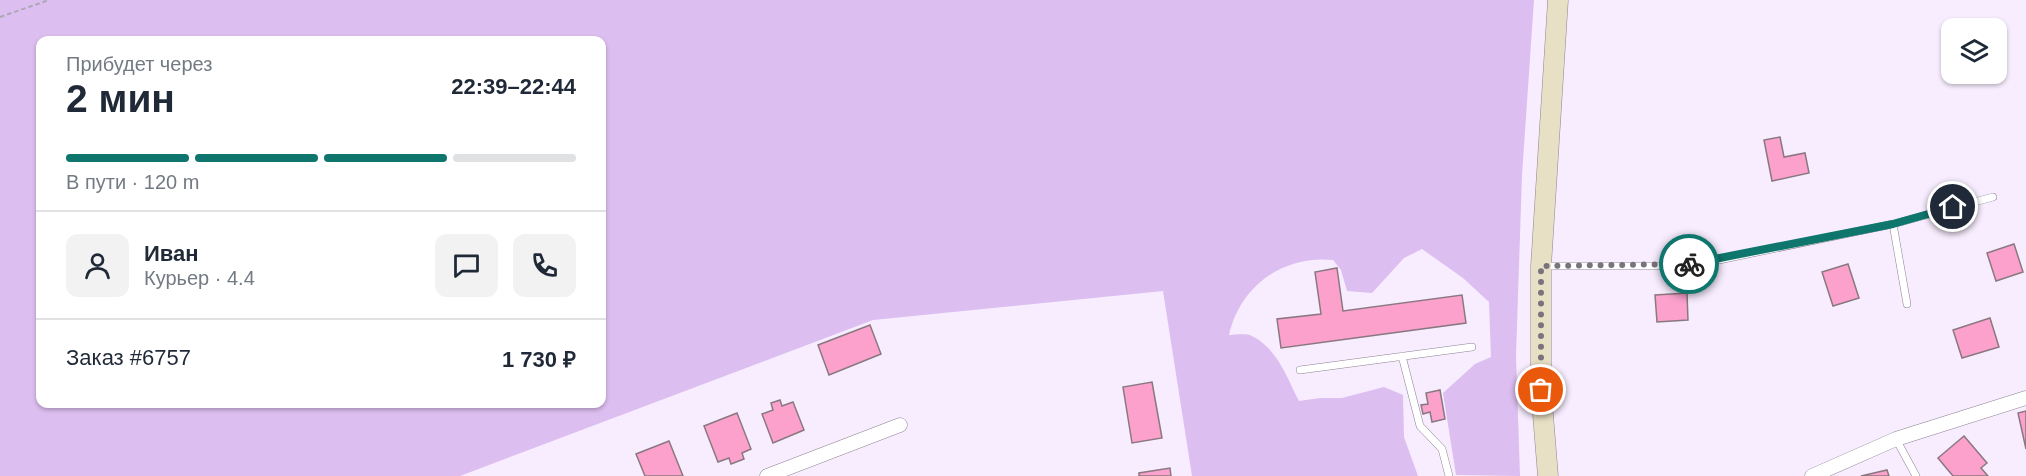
<!DOCTYPE html>
<html lang="ru">
<meta charset="utf-8">
<style>
:root{--surface:#fff;--page:#f2f2f3;--text:#1f2937;--muted:#747a83;--line:#e0e1e3;--accent:#0f766e}
body{margin:0;font-family:Arial,sans-serif;background:var(--page);color:var(--text);height:100vh;display:flex;flex-direction:column;font-size:22px;white-space:nowrap}
*{box-sizing:border-box;margin:0}
p{font-size:20px;color:var(--muted)}
.icon{flex:none;width:33px;height:33px;fill:none;stroke:currentColor;stroke-width:2;stroke-linecap:round;stroke-linejoin:round}
.map{position:relative;flex:1;overflow:hidden}
.sheet{position:absolute;left:36px;top:36px;width:570px;height:372px;display:flex;flex-direction:column;background:var(--surface);border-radius:12px;box-shadow:0 2px 4px #0004}
.sheet>*{flex:none}
.fabs{position:absolute;left:1941px;top:18px;display:grid;gap:12px}
.fabs a{display:grid;place-items:center;width:66px;height:66px;border-radius:12px;background:var(--surface);box-shadow:0 2px 4px #0004;font-size:30px}
.pin{position:absolute;display:grid;place-items:center;width:51px;height:51px;color:#fff;margin:-26px;border:3px solid #fff;border-radius:50%;box-shadow:0 2px 6px #0007}
.courier{position:absolute;display:grid;place-items:center;width:60px;height:60px;margin:-30px;border:4px solid #0f766e;border-radius:50%;background:#fff;color:#222;box-shadow:0 2px 8px #0007}
.head em{font-style:normal;font-weight:700}
.head div{display:flex;flex-direction:column-reverse}
.head{display:flex;align-items:center;justify-content:space-between;height:102px;padding:0 30px}
h1{font-size:39px;font-weight:700;line-height:45px}
.bar{display:grid;grid-template-columns:repeat(4,1fr);gap:9px 6px;align-content:center;height:72px;padding:0 30px}
.bar i{height:8px;border-radius:4px;background:var(--line)}
.bar .on{background:var(--accent)}
.bar p{grid-column:span 4}
.line{display:flex;align-items:center;gap:15px;padding:0 30px;border-top:2px solid var(--line)}
.line div{flex:1}
.round{display:grid;place-items:center;flex:none;width:63px;height:63px;border-radius:12px;background:var(--page)}
.map>svg:first-child{display:block}
.green{fill:#dcbef0;fill-rule:evenodd}
.building{fill:#fba1cc;stroke:#8a7880;stroke-width:1.5}
.lines{fill:none;stroke-linecap:round;stroke-linejoin:round}
.lane-casing{stroke:#8c8392;stroke-width:8}
.street-casing{stroke:#8c8392;stroke-width:15}
.secondary-casing{stroke:#8c8392;stroke-width:21}
.path{stroke:#ada6b3;stroke-width:2;stroke-dasharray:4.5 3;stroke-linecap:butt}
.lane{stroke:#fff;stroke-width:7}
.street{stroke:#fff;stroke-width:14}
.secondary{stroke:#e8e0c5;stroke-width:20}
.done{stroke:#7a737e;stroke-width:6;stroke-dasharray:0 10.8}
.route{stroke:#0f766e;stroke-width:8}
</style>
<div class="map">
<svg width="2026" height="476" viewBox="0 0 2026 476">
<rect width="100%" height="100%" fill="#f7edfe"/>
<path class="green" d="M0,0h1534l-12,175 -6,181 4,120 -64,-1 -13,-82 32,-29 16,-7 -2,-55 -26,-24 -41,-29 -18,9 -32,35 -25,-2 -6,-21 -8,-10c-50,-5 -93,26 -104,75 6,0 17,-2 23,1 26,13 35,42 47,65l21,-3h22l42,-11 19,8 1,42 14,39h-226l-29,-185 -290,29 -413,156h-460zM40,40h562v364h-562z"/>
<path class="building" d="M1780,137l4,20 21,-4 4,20 -37,8 -8,-41z
M2014,244l9,28 -27,9 -9,-28z
M1848,264l11,34 -26,8 -11,-34z
M1337,268l6,43 119,-16 4,28 -185,25 -4,-29 44,-5 -6,-42z
M1687,293l1,27 -31,2 -2,-27z
M1990,318l9,29 -37,11 -9,-28z
M870,325l11,29 -52,21 -11,-30z
M1152,382l10,56 -30,5 -9,-56z
M1440,390l5,29 -13,3 -2,-10 -7,2 -2,-9 7,-1 -2,-11z
M780,400l2,6 11,-4 11,28 -31,13 -11,-29 11,-4 -2,-7z
M2026,411v38l-8,-36z
M737,413l14,36 -9,4 2,6 -13,5 -2,-6 -11,4 -14,-36z
M1964,436l23,27 -6,5 7,8h-35l-15,-18z
M669,441l14,35h-38l-9,-22z
M1170,468l1,8h-32v-3z
M1887,470l2,6h-28z"/>
<g class="lines">
<g class="lane-casing">
<path id="lane" d="M1893,224l14,80
M1544,266h133l42,-6 174,-36 100,-27
M1402,356l18,70 22,23 7,27
M1300,370l172,-23
M1896,439l20,37"/>
</g>
<g class="street-casing">
<path id="street" d="M767,476l133,-51
M1812,476l84,-37 130,-41"/>
</g>
<g class="secondary-casing">
<path id="secondary" d="M1548,476l-7,-86v-124l17,-266"/>
</g>
<path class="path" d="M0,17l49,-17"/>
<use href="#lane" class="lane"/>
<use href="#street" class="street"/>
<use href="#secondary" class="secondary"/>
</g>
<g class="lines">
<path class="done" d="M1541,390v-124l148,-2"/>
<path class="route" d="M1689,264l204,-40 60,-17"/>
</g>
</svg>
<div class="fabs">
<a><svg class="icon" aria-label="layers" viewBox="0 0 24 24"><path d="M12 4l9 5-9 5-9-5zM3 14l9 5 9-5"/></svg></a>
</div>
<div class="pin" style="left:1541px;top:390px;background:#ea580c"><svg class="icon" aria-label="bag" viewBox="0 0 24 24"><path d="M5 8h14l-1 12H6zM9 8a3 3 0 0 1 6 0"/></svg></div>
<div class="pin" style="left:1953px;top:207px;background:#1f2937"><svg class="icon" aria-label="home" viewBox="0 0 24 24"><path d="M3 11l9-7 9 7M6 9v11h12V9"/></svg></div>
<div class="courier" style="left:1689px;top:264px"><svg class="icon" aria-label="bike" viewBox="0 0 24 24"><circle cx="6" cy="16" r="4"/><circle cx="18" cy="16" r="4"/><path d="M6 16l4-8h5l3 8M10 8l3 8H6M13 5h3"/></svg></div>
<section class="sheet">
<div class="head"><div><h1>2 мин</h1><p>Прибудет через</p></div><em>22:39–22:44</em></div>
<div class="bar"><i class="on"></i><i class="on"></i><i class="on"></i><i></i><p>В пути · 120 m</p></div>
<div class="line" style="height:108px"><a class="round"><svg class="icon" aria-label="person" viewBox="0 0 24 24"><circle cx="12" cy="8" r="4"/><path d="M4 21q1-7 8-7t8 7"/></svg></a><div><b>Иван</b><p>Курьер · 4.4</p></div><a class="round"><svg class="icon" aria-label="chat" viewBox="0 0 24 24"><path d="M4 5h16v11H9l-5 4z"/></svg></a><a class="round"><svg class="icon" aria-label="phone" viewBox="0 0 24 24"><path d="M5 4h4l2 5-3 2q2 4 5 5l2-3 5 2v4C11 20 4 13 5 4z"/></svg></a></div>
<div class="line" style="height:78px"><div>Заказ #6757</div><b>1 730 ₽</b></div>
</section>
</div>
